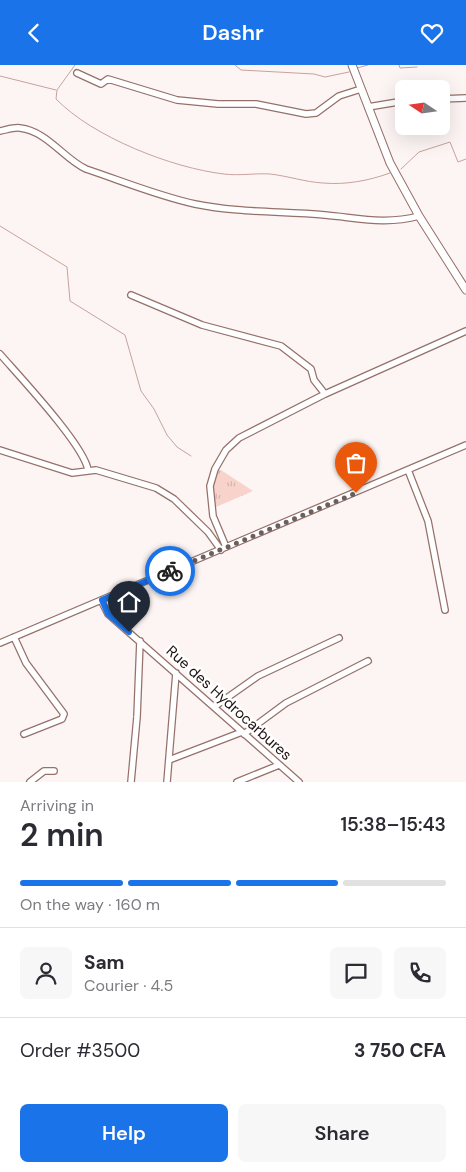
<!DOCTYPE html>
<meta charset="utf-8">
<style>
:root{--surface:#fff;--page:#f7f7f7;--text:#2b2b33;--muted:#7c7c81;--line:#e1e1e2;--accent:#1a73e8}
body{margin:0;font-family:"DM Sans",sans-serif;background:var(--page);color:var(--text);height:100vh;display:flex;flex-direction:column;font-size:19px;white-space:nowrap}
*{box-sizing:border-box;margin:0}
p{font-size:16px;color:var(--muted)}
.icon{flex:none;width:28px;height:28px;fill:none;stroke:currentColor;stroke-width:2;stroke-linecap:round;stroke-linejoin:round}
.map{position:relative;height:717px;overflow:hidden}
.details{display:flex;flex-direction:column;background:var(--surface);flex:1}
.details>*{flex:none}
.needle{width:32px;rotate:283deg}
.controls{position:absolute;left:395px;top:15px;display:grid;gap:10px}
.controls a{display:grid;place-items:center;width:55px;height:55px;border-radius:8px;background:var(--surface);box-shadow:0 5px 20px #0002;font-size:25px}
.pin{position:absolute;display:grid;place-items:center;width:42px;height:42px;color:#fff;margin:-51px -21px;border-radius:50% 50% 50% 0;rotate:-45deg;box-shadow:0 0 5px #0007}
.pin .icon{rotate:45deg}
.courier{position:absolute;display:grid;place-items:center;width:50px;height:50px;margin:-25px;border:4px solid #1a73e8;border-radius:50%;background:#fff;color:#222;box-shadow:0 1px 6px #0007}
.head em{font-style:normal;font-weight:600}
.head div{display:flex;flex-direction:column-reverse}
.head{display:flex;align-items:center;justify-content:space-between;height:85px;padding:0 20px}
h1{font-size:32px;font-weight:600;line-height:38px}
.bar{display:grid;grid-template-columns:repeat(4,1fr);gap:8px 5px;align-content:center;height:60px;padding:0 20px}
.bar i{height:6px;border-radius:4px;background:var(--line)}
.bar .active{background:var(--accent)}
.bar p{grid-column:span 4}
.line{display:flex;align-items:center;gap:12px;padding:0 20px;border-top:1px solid var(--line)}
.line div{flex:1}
.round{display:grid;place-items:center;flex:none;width:52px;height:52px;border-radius:8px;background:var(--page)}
.action{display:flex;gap:10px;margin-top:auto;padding:10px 20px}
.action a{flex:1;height:58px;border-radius:8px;background:var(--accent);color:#fff;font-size:20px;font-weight:600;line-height:58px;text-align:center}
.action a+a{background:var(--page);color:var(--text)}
header{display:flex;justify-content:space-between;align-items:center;height:65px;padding:0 20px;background:var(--accent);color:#fff;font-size:22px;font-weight:600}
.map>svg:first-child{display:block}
.grass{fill:url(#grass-tufts)}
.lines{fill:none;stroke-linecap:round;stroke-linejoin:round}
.stream{stroke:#c6a39c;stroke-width:1}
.minor-casing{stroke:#957169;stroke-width:8}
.tertiary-casing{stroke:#957169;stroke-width:9}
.minor{stroke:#fff;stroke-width:5.5}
.tertiary{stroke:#fff;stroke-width:7}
.done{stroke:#6c605e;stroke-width:5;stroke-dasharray:0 9}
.route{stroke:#1a73e8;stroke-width:6}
.labels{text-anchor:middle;stroke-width:5;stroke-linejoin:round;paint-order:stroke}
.street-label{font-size:15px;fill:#1e100e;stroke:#fff}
</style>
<header><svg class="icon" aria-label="back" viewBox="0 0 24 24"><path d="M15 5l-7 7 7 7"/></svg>Dashr<svg class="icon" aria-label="heart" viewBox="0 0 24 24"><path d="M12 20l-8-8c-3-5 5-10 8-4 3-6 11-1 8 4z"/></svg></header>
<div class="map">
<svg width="466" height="717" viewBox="0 0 466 717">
<defs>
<pattern id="grass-tufts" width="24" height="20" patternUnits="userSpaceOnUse" patternTransform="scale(1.25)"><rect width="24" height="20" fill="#f8d3cc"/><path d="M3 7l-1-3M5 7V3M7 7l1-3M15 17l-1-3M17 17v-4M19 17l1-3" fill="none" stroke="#d4b4ae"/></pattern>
</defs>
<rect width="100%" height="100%" fill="#fdf5f3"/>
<path class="grass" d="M221,405l32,21 -37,16 -4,-20 5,-16z"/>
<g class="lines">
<path class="stream" d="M75,0l-18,25 -1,9c37,38 116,69 168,75 15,2 31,-1 46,0 18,2 35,8 53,9 22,2 45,-2 67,-10
M235,0l6,5 73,4 11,3 24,-5
M399,0l1,3 17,-1
M357,3l11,-3
M0,11l56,14
M401,104l18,-17 31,-10 8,20 8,-3
M0,161l67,41 3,34 55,34 16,56 13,18 13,26 10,12 14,9"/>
<g class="minor-casing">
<path id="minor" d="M77,8l24,11 7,-5 69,21 41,4h38l50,10 10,-1 23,-17 22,-7
M441,34l25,-1
M368,42l36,-6
M0,66c6,-1 14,-4 20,-3 27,3 44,31 66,41 36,12 72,27 109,35 43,9 87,7 130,11 34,3 60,10 94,1
M131,230l71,30 79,21 30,23 3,11 11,14
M0,289c19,22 84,91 88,116
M0,385l72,23 24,-3 60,18 18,11 34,33 13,18
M408,405l20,51 17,89
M226,482l-13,-31 -3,-30 5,-17 11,-19 13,-12 86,-44 141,-63
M101,535l7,14 191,168
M14,572l12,26 38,51 -2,5 -38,15
M0,578l466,-198
M214,642l44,-31 81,-38
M244,669l42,-31 82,-42
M169,695l73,-28
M30,717l14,-11h10
M131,717l6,-65 3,-76
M167,717l9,-109
M237,717l42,-17"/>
</g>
<g class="tertiary-casing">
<path id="tertiary" d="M352,0l38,98 29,53 47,74"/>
</g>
<use href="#minor" class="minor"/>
<use href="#tertiary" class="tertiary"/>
</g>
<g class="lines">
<path class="done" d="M170,506l186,-78"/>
<path class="route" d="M129,567l-21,-18 -6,-14 68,-29"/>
</g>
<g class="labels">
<g class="street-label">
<text transform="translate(229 638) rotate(42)" y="5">Rue des Hydrocarbures</text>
</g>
</g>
</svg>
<div class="controls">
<a><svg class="needle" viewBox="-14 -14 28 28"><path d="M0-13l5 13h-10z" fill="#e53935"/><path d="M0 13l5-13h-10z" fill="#7c7c81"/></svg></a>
</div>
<div class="pin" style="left:356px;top:428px;background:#ea580c"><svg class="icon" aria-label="bag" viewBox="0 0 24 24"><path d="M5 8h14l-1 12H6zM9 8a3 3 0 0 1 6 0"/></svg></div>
<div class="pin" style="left:129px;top:567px;background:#1f2937"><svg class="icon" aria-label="home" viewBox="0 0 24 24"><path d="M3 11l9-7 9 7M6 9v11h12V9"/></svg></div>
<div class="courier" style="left:170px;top:506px"><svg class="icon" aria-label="bike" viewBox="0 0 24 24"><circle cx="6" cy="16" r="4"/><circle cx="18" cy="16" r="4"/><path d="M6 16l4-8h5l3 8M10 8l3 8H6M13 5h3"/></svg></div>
</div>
<section class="details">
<div class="head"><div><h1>2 min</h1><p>Arriving in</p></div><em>15:38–15:43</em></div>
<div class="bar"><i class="active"></i><i class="active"></i><i class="active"></i><i></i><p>On the way · 160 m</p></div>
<div class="line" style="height:90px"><a class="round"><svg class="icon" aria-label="person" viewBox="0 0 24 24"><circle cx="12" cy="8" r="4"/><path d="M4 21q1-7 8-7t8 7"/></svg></a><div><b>Sam</b><p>Courier · 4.5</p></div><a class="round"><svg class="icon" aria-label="chat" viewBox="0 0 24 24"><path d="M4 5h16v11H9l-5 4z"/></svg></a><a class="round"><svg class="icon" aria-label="phone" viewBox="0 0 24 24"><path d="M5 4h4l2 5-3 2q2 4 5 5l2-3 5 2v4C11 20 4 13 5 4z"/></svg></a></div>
<div class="line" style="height:65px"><div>Order #3500</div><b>3 750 CFA</b></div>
<div class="action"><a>Help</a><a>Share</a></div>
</section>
